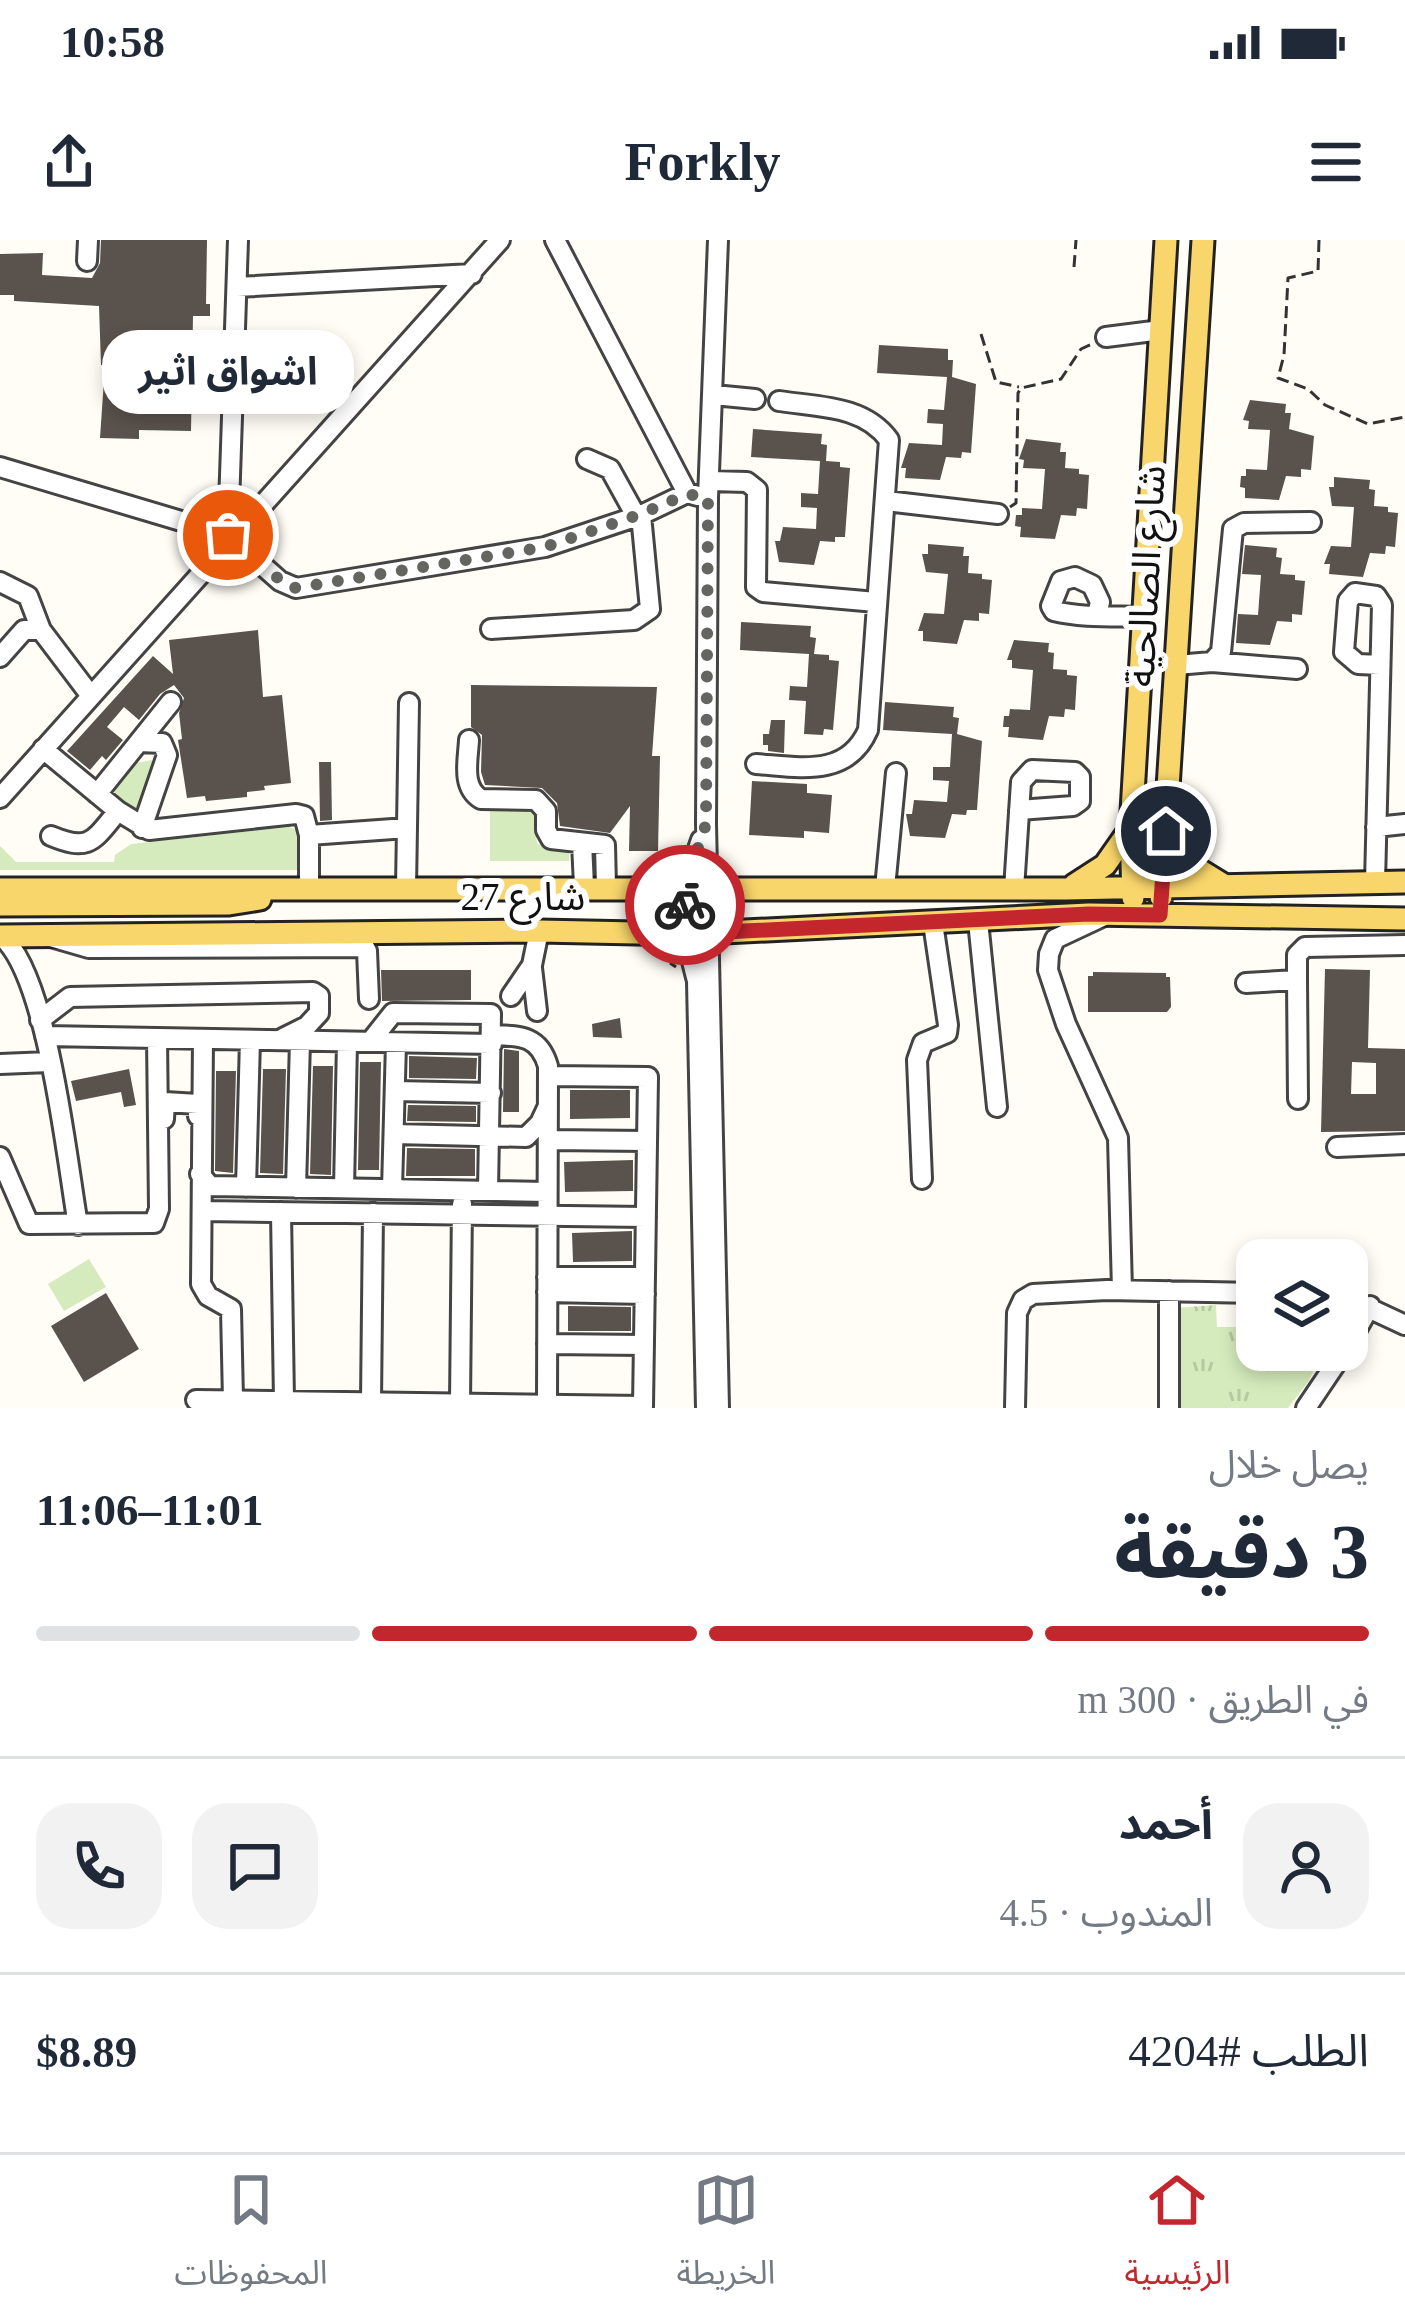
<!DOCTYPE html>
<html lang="ar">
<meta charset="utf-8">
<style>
:root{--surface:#fff;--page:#f2f2f3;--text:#1f2937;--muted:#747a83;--line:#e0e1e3;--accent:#c4262e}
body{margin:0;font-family:"Times New Roman","Noto Sans Arabic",serif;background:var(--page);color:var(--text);direction:rtl;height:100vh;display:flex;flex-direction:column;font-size:45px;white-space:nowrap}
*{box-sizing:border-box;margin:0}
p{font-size:39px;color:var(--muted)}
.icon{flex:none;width:66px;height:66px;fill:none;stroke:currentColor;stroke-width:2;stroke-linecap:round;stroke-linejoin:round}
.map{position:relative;height:1168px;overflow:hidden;direction:ltr}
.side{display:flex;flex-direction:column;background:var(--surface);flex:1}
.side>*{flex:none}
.controls{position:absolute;left:1236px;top:999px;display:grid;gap:24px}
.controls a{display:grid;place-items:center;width:132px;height:132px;border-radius:24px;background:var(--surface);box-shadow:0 6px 18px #0003;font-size:60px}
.pin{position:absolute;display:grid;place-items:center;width:102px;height:102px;color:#fff;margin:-51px;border:6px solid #fff;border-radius:50%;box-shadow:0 3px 12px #0007}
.courier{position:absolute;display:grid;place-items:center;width:120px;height:120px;margin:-60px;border:9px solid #c4262e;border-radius:50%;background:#fff;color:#222;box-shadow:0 3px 15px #0007}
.bubble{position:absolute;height:84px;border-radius:36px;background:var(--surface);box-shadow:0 6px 18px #0003;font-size:39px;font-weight:700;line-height:84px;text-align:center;direction:rtl}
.headline em{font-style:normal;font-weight:700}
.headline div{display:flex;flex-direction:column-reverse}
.headline{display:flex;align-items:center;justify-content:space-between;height:204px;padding:0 36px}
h1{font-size:78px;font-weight:700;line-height:90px}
.bar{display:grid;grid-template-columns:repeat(4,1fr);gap:18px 12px;align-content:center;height:144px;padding:0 36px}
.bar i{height:15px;border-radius:9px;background:var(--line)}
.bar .selected{background:var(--accent)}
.bar p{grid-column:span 4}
.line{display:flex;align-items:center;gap:30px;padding:0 36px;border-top:3px solid var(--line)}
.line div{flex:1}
.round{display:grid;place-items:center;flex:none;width:126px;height:126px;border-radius:36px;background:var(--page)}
.status{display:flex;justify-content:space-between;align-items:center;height:84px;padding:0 60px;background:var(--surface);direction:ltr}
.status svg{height:33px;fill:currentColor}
header{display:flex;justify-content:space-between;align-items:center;height:156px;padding:0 36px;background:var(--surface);font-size:54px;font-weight:700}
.menu{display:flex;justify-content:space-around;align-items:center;height:168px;border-top:3px solid var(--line);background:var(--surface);font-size:33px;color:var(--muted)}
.menu a{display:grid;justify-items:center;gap:6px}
.menu .selected{color:var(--accent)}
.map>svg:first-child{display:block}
.grass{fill:#d5ebbd}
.park{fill:url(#park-tufts)}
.building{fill:#5a524d;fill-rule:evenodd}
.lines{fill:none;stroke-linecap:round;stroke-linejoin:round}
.minor-casing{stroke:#444;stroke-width:24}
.major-casing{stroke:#222;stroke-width:27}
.path{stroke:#333;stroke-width:3;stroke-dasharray:12 6;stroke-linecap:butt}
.minor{stroke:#fff;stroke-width:18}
.major{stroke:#f9d66b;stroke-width:21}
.done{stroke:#646461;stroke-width:12;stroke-dasharray:0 21.6}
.route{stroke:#c4262e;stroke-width:15}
.labels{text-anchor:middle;stroke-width:12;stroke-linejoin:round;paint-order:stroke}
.street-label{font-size:39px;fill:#111;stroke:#fff}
</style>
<div class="status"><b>10:58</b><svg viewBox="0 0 49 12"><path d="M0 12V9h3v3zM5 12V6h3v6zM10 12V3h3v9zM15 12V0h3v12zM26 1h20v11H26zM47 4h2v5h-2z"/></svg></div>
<header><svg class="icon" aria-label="menu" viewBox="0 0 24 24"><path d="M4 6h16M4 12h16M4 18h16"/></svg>Forkly<svg class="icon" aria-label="share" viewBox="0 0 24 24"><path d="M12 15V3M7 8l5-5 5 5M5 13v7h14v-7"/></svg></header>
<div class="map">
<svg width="1405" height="1168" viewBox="0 0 1405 1168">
<defs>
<pattern id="park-tufts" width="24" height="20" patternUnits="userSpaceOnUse" patternTransform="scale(3)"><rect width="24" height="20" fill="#d5ebbd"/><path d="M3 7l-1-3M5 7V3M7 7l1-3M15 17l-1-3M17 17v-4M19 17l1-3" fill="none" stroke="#b6c8a1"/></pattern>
</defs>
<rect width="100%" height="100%" fill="#fffdf5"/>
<path class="grass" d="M152,520l3,14 -13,31 -12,5 -14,-10 -2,-13 17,-23z
M490,566l40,1 5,6 2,30 12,8h20v10h-79z
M289,587l14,5v38h-303v-24l16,16h98l1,-7 16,-11z
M89,1019l17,28 -42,24 -16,-27z"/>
<path class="park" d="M1216,1065l1,22h40v23h67l-16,32 -20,26h-114l-1,-100z"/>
<path class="building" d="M101,0h106l-1,64h4v12h-17l-2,115 -52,-1v9l-39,-1 5,-73h-4l-2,-59 -85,-5v-6h-14v-41l43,-1 -1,22 50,3 8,-15z
M879,105l69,4v11h5l-1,17 24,7 -5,69 -9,-1 -1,6 -15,-1 -6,23 -35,-2 1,-10h-5l8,-25 33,2 1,-21 -16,-1 1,-14 16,1 3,-33 -70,-4z
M1250,160l36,4 -1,9h6l-2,16 25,7 -3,34 -10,-1v8l-15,-1 -7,24 -34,-2v-10l-5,-1 1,-11h5v-7l21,1 3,-40 -22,-1 1,-8 -6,-1z
M753,189l69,5 -1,10 6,1 -1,16 14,1v5l10,1 -5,69h-10v5l-15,-1 -6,24 -35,-3 -4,-21h5l3,-14 33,2 1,-21 -16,-1v-14l17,1 2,-33 -69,-4z
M1026,199l35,4 -1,9h6l-1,16 14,1v5l10,1 -2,34 -10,-1 -1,8 -15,-1 -6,24 -35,-2 1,-10 -6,-1 1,-11h6v-7l20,1 3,-40 -22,-1 1,-8 -5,-1z
M1334,237l36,3 -1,9 6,1 -1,16 14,1v5l10,1 -3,34 -9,-1 -1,8 -15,-1 -7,24 -34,-3 1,-10h-6l7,-18 20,1 3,-40 -22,-1 -3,-19h5z
M928,304l36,3 -1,9h6l-1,17 14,1v5l10,1 -3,34 -10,-1v8l-15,-1 -7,24 -34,-3v-10h-5l6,-18 20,1 4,-40 -22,-2 -4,-18h6z
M1245,305l32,3 -1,9 6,1 -2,16 15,1v5l10,1 -3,34 -10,-1v8l-15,-1 -7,24 -34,-2 2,-29 20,1 3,-40 -19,-1z
M741,382l70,4 -1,11 6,1 -2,16 15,1v5l10,1 -6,69 -9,-1 -1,6 -19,-1 2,-33 -17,-1 1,-14 17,1 2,-33 -69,-4z
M258,390l5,67 19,-2 9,88 -27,3 1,4 -18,2v5l-41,4 -1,-5 -18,2 -9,-58 4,-1 -3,-26 5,-15 -10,-13 -14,9 -21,26 -15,-13 -17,20 16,13 -17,20 -4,-4 -12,14 -23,-19 86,-95 20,18 -4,-34z
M1014,400l35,3 -1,9 6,1 -1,16 14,1v5l10,1 -2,34 -10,-1 -1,8 -15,-1 -6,24 -35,-3 1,-10h-6l1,-11h5l1,-7 20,1 3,-40 -21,-2v-8h-5z
M471,445l186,2 -5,69h8l-2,95h-29l1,-45 -20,27 -50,-7 -3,-23 -15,-15 -57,-3 -4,-13 1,-37 -11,-8z
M885,462l69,5 -1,10 6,1 -2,16 25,7 -5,69h-10l-1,5 -14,-1 -7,24 -35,-2 -4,-22h6l2,-14 33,2 2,-21 -16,-1v-13h17l2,-33 -69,-4z
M771,480h14l-1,33 -16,-2v-6h-5v-11h6z
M319,522h12l1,58 -12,1z
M752,541l55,3v9l25,2 -3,38 -25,-2v7l-55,-3z
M1325,729l45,1 -2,78 37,1v82l-84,1zM1352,822l24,1v31h-25z
M381,730h90v30l-89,1z
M1093,732l73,1v4h4l1,30 -4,5h-79v-36h5z
M620,778l2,20 -29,-1 -1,-13z
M504,809l15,2v61h-16z
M409,816l68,2 -1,21 -67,-1z
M360,822h21l-2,108h-21z
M313,826h20l-2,109 -21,-1z
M129,829l7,36 -12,2 -3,-15 -45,9 -5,-20z
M263,829h23l-3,105 -23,-1z
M216,831h20l-3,102 -18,-2z
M570,850h60v28l-60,1z
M408,865l68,1v16l-69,-1z
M407,908l68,1v27h-69z
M633,920v31l-68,1 -1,-30z
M632,991v30l-59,1 -1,-29z
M106,1053l33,56 -55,33 -33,-56z
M568,1066l63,1v24h-63z"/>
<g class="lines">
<g class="minor-casing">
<path id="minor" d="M555,0l132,253 11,3
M718,0l-10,258 -2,326 13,584
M87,21l1,-21
M237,47l235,-13
M1106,97l55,-7
M714,155l41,4
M587,219l23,10 26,47
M0,227l228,68 52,46 16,7 249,-41 96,-32 46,-22
M710,241l37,1 10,8 -1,97 7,5 113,10
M886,261l112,13
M228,295l10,-295
M0,342l28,14 13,34
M1097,375l3,-13 -8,-17 -17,-8 -14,4 -10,25 3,5c29,7 61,5 90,6
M491,389l143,-9 16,-11 -9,-94
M0,417l24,-27h17l50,66
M1212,422l85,7
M1176,425l36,-3 9,-10 12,-123 11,-6 67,-1
M469,500c-1,21 -8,47 12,59l55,1 10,11v19l5,9 54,6 1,42
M139,502l23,1 5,12 -25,73
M43,509l75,62 31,19 147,-16 8,2 5,19 98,-7
M756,524c43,3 91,14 112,-34l21,-290c-25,-35 -72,-33 -110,-39
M97,554l74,-92
M0,558l500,-558
M1376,587l29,-3
M309,595v53
M51,596c39,16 42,5 67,-25
M701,600l-16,47v47l12,47 9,427
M582,603l2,43
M1375,642l7,-277 -6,-9 -21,-3 -7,8 -4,51 14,12 22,1
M406,648l3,-185
M885,648l11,-115
M1014,649l7,-107 11,-12 43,2 5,5v24l-7,5 -54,4
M1104,676l-49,23 -6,15 -1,16 18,54 52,114 4,152
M978,681l19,186
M1,696c47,38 66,226 77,289
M51,697l38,11 270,-1 8,4
M363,704l4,7 2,48
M532,728l5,43
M1297,740l1,119
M1246,743l51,-3v-25l8,-8 100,-2
M511,756l21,-31 7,-34
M40,780l30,-23 243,-5 6,4v17l-12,13 -24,12
M492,795c28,1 47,0 56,31l-1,338
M45,796l447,8
M203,799l-2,245 7,12 23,13 2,91
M370,802l23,-29 98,1
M0,824l49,-2
M395,851l96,2
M164,879l1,-17 33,2v12
M394,894l132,3 14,-14 7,-15
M548,900l99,1
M1337,907l68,-3
M0,917l29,67 125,-1 5,-14 -2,-171
M200,934l10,12 337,6
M922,939l-5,-119 6,-17 24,-10 1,-8 -15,-102
M246,947l4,-147
M296,948l4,-147
M344,948l3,-146
M392,949l4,-146
M488,951l3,-177
M202,971l444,6
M281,972l3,189
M547,1037h98
M1169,1051v117
M547,1052l98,2
M1347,1058l58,27
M547,1104l97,1
M1347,1107l23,-41
M196,1160l447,6 5,-329 -100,-1
M371,1162l2,-189
M460,1163l2,-199
M1015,1168l2,-95 6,-13 10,-6 74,-4 150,3
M1306,1168l39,-58"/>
</g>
<g class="major-casing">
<path id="major" d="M1166,591l30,37 26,16
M1074,645l31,-20 26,-37
M0,649h1066l339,-7
M1161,657l42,-657
M1133,658l-2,-70 35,-588
M0,665l229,-1 31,-5
M0,696l539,-5 146,3 404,-20 316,5"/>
</g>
<path class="path" d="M1319,0l-1,31 -30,7 -4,77 -6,23 30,11 17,16 43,19 37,-7
M1074,27l2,-27
M981,94l15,48 23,5
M1010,267l6,-4 2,-110 3,-5 40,-9 20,-30 11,-5
M657,632l18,-4
M655,713l21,14"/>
<use href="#minor" class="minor"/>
<use href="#major" class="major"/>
</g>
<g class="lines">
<path class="done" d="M228,295l59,51 9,2 249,-41 96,-33 46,-20 21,4 -2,326 -21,63v18"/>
<path class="route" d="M685,665v29l404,-20 71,1 6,-84"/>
</g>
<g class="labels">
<g class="street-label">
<text transform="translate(1145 336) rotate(-87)" y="14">شارع الصالحية</text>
<text x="523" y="670">شارع 27</text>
</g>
</g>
</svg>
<div class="controls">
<a><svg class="icon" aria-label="layers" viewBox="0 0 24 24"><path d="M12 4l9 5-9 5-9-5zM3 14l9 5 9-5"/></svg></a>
</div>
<div class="pin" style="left:228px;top:295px;background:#ea580c"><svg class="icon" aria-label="bag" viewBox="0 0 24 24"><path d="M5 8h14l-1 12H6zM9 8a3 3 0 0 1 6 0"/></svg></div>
<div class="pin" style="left:1166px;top:591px;background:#1f2937"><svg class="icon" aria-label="home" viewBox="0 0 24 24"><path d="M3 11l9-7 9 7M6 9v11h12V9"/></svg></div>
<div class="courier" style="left:685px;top:665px"><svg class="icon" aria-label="bike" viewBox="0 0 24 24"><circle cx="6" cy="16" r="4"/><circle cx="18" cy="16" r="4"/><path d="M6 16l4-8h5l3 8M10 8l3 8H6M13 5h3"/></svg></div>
<div class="bubble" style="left:102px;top:90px;width:252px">اشواق اثير</div>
</div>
<section class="side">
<div class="headline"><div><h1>3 دقيقة</h1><p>يصل خلال</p></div><em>11:01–11:06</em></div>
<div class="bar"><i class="selected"></i><i class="selected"></i><i class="selected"></i><i></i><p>في الطريق · 300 m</p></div>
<div class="line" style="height:216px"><a class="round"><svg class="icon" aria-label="person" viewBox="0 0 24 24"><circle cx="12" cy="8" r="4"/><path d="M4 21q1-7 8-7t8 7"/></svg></a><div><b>أحمد</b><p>المندوب · 4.5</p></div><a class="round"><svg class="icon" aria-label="chat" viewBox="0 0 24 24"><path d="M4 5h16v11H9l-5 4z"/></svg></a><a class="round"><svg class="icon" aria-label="phone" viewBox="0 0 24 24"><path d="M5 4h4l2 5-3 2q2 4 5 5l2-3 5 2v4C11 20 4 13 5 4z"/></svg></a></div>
<div class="line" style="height:156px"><div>الطلب #4204</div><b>$8.89</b></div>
</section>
<nav class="menu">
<a class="selected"><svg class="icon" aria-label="home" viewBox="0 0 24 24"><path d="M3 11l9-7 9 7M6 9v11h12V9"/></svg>الرئيسية</a>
<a><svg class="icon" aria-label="map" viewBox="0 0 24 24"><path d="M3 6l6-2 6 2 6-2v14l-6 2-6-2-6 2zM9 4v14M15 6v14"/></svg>الخريطة</a>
<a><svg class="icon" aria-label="saved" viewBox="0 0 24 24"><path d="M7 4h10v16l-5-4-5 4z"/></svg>المحفوظات</a>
</nav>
